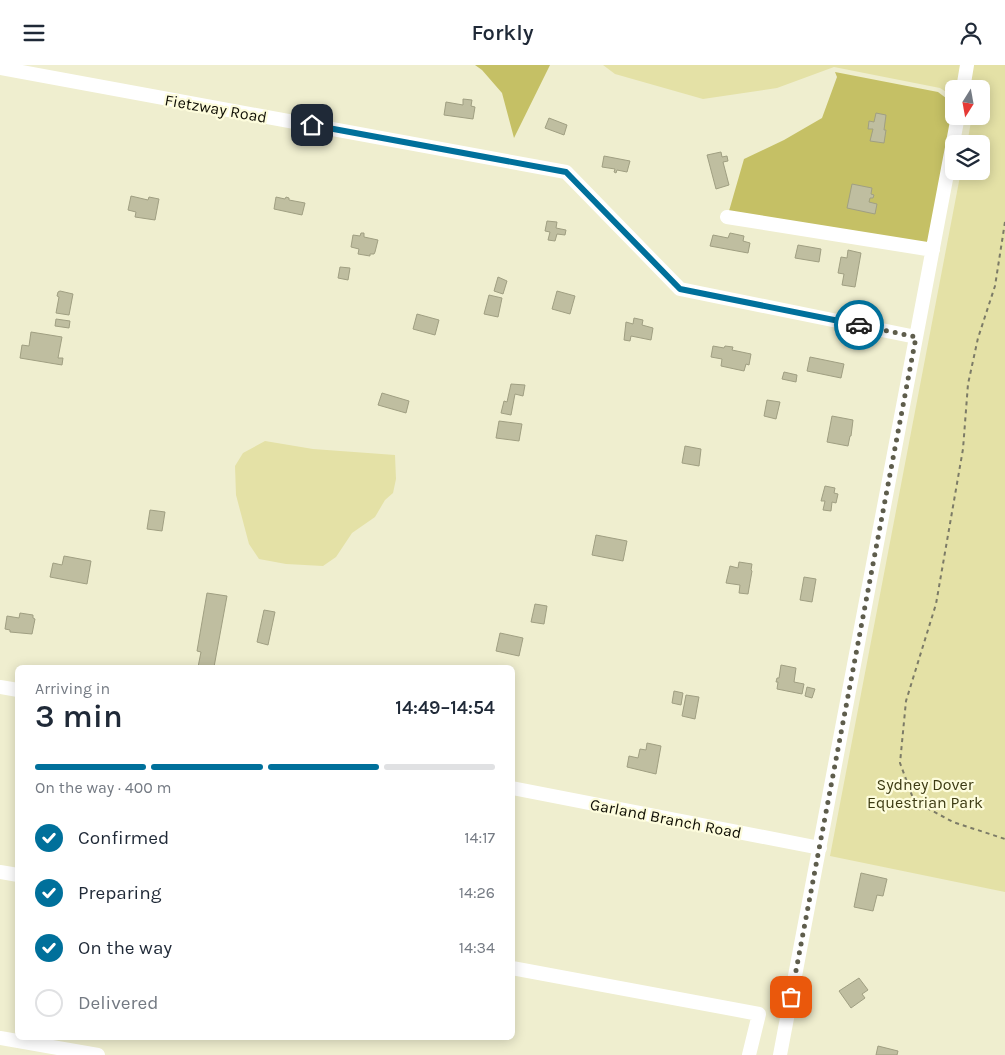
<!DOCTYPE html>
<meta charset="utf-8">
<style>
:root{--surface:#fff;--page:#f6f6f7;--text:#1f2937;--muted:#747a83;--line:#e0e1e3;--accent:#00709b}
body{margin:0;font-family:Karla,sans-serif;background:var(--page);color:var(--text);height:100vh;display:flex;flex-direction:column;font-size:19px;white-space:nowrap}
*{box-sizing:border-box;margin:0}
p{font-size:16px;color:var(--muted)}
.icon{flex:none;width:28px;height:28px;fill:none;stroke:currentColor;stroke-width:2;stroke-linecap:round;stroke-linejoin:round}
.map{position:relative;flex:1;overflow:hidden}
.details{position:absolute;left:15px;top:600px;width:500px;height:375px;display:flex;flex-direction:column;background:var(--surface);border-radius:8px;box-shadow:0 2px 12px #0003}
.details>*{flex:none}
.needle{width:32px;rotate:191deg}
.buttons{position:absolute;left:945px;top:15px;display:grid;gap:10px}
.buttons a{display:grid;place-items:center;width:45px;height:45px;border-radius:8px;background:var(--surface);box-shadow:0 2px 12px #0003;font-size:25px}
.pin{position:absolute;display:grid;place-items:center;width:42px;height:42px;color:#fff;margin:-21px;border-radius:10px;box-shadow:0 2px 8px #0006}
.courier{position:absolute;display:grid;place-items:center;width:50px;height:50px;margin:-25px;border:4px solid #00709b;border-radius:50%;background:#fff;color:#222;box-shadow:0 1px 6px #0007}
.head em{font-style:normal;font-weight:600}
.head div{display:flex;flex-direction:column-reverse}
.head{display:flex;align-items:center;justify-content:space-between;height:85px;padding:0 20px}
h1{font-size:32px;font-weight:600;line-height:38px}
.bar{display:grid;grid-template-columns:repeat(4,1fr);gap:8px 5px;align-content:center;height:60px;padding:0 20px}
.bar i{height:6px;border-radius:4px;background:var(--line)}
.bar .active{background:var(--accent)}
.bar p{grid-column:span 4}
ol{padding:0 20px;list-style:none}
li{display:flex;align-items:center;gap:15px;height:55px}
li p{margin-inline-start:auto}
li .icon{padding:5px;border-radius:50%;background:var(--accent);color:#fff;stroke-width:4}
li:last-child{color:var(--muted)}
li i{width:28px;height:28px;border:2px solid var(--line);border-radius:50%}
header{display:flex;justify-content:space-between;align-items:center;height:65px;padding:0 20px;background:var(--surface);font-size:22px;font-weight:600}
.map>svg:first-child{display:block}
.green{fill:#e4e1a6}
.forest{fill:#c5c065}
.building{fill:#bfbea0;stroke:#a09f82}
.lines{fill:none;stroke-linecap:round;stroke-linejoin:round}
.path{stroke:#7c7b67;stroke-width:2;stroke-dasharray:4 4;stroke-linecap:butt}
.minor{stroke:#fff;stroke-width:14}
.done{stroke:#5e5d4c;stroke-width:5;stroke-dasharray:0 9}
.route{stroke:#00709b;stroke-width:6}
.labels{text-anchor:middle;stroke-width:4.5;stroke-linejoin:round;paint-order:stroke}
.street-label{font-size:16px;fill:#100f05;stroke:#fdfcdc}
.park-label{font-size:16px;fill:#3d3b13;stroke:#fdfcdc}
</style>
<header><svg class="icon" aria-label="menu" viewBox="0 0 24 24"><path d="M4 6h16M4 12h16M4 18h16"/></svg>Forkly<svg class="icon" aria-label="person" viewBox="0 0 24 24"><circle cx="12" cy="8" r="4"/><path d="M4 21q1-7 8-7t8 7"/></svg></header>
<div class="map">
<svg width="1005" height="990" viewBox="0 0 1005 990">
<rect width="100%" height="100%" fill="#efeecf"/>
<path class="green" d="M603,0h402v827l-175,-36 131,-685h20v-27h-14l5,-28h9v-27h-27v8l-14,-9 -106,-21 -57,21 -74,11 -88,-25z
M265,376l48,8 82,6 1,24 -3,14 -8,7 -10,17 -23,16 -16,24 -13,9 -37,-2 -27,-5 -10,-15 -13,-49 -1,-29 8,-13z"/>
<path class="forest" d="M475,0h75l-36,73 -12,-45 -20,-23z
M835,7l103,20 16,12 -25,139 -200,-32 15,-52 40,-19 38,-22 15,-41z"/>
<path class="building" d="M463,34l9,1 -1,6 4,1 -2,12 -29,-4 2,-13 17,3z
M876,48l10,2 -2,15h2l-2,13 -14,-2 3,-12h-5l1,-8 5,1z
M549,53l18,7 -3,10 -19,-7z
M721,87l1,5 5,-1 1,5 -5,1 6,23 -13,4 -9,-34z
M604,91l26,5 -3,11 -10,-2 -1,3 -2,-1 1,-3 -13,-2z
M852,119l20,4 -1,6 3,1 -1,3h-3l-1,4 8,2 -2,10 -28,-6z
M131,131l17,4 1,-3 10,2 -4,21 -20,-3 1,-5 -8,-2z
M276,132l9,2 1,-2 3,1v2l16,3 -3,12 -28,-6z
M547,156l10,1 -1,6 10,2 -1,5 -8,-1 -2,7 -7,-1 2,-8 -5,-1z
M361,168h3v4l14,3 -3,12 -1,2h-4v2l-12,-2 1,-5 -8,-2 2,-12 7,1z
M730,168l14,3 -1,5 7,2 -2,10 -38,-7 3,-11 15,3z
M798,180l23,4 -2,13 -24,-4z
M848,185l13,3 -6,34 -13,-2 2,-11 -6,-1 3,-16 6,1z
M340,202l10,1 -2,12 -10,-2z
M498,212l9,4 -4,13 -9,-3z
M60,226l13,3 -4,21 -13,-2 3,-16 -2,-1 1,-4z
M557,226l18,5 -5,18 -18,-5z
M489,230l13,3 -4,19 -14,-3z
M417,249l22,6 -4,15 -22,-6z
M634,253l9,2 -1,5 11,3 -2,12 -20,-4 -1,5 -6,-1 2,-18 7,2z
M56,254l14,2 -1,7 -14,-2z
M31,267l31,5 -4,21h5l-1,7 -42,-7 2,-13 7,1z
M713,281l11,2 1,-2 8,1 -1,3 19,4 -2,11 -3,-1 -2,7 -23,-5 1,-7 -11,-2z
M810,292l34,7 -3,14 -34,-7z
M784,307l13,3 -1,7 -14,-3z
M511,319l14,1 -2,11 -8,-2 -4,21 -10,-2 3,-12 3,1z
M382,328l27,8 -3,12 -28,-8z
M767,335l13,2 -4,17 -12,-3z
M832,351l21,4 -2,16h-1l-2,10 -21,-4z
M499,356l23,3 -3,17 -23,-3z
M685,381l16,3 -2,17 -17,-3z
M825,421l10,2 -1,5 4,1 -2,9 -4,-1 -1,9 -8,-1 2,-9h-4z
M150,445l15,2 -3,19 -15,-2z
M596,470l31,6 -4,20 -31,-6z
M64,491l27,5 -4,23 -37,-7 3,-14 9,2z
M739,497l13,2 -1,6 1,1 -4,23 -9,-1 1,-8 -14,-2 4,-17 8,2z
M804,512l12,2 -4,23 -12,-2z
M207,528l20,3 -13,71h-16l3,-15 -4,-1z
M535,539l12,2 -3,18 -13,-2z
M264,545l11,2 -7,33 -11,-3z
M20,548l13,2v3l2,1 -3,15 -22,-2v-2l-5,-1 2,-13 12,2z
M500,568l23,5 -4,18 -23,-5z
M781,600l15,3 -2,14 10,2 -2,10 -25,-5 1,-7h-2l1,-4h2z
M807,622l8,2 -3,9 -7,-2z
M674,626l9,2 -2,12 -9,-2z
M686,630l13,2 -4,22 -13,-3z
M647,678l14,3 -5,28 -29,-7 2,-11 9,2 2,-9 6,1z
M861,808l26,6 -4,17 -6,-1 -4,16 -19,-4z
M859,913l9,12 -6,4 3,4 -14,10 -12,-17z
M878,981l20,5 -1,4h-21z"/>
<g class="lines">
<path class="path" d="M1005,157l-10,64 -17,52 -10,46 -5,65 -27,155 -30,97 -6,62 14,38 39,21 52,17"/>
<path class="minor" d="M0,3l566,104 114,117 236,48
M963,24l4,-24
M727,152l206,33
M0,622l18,3
M512,723l308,60
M0,807l18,3
M512,903l247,46 -10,41
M0,973l98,17
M780,990l178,-939"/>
</g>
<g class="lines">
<path class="done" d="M791,932l125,-660 -57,-12"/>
<path class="route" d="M312,60l254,47 114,117 179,36"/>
</g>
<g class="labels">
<g class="street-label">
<text transform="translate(216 43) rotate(10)" y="6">Fietzway Road</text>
<text transform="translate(666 753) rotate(11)" y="6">Garland Branch Road</text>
</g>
<g class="park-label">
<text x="925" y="725">Sydney Dover<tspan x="925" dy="18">Equestrian Park</tspan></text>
</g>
</g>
</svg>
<div class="buttons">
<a><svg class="needle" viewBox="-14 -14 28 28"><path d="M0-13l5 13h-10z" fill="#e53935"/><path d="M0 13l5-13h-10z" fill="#747a83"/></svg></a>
<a><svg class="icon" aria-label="layers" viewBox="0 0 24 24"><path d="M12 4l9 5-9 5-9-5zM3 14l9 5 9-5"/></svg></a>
</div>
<div class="pin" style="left:791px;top:932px;background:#ea580c"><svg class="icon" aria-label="bag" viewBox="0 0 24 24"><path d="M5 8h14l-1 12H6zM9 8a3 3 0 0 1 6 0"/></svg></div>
<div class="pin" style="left:312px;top:60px;background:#1f2937"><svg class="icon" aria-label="home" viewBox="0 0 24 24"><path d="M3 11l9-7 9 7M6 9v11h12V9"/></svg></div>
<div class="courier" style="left:859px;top:260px"><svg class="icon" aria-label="car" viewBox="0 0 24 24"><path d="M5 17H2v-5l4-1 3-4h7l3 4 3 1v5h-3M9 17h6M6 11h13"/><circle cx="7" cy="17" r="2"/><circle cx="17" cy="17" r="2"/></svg></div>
<section class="details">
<div class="head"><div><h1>3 min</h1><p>Arriving in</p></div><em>14:49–14:54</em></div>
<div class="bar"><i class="active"></i><i class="active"></i><i class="active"></i><i></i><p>On the way · 400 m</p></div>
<ol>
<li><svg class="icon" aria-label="check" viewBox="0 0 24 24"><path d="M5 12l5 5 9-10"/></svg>Confirmed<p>14:17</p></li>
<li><svg class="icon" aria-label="check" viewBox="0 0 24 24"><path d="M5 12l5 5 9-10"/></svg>Preparing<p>14:26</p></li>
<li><svg class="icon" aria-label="check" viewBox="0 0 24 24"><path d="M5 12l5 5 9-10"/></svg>On the way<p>14:34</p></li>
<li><i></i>Delivered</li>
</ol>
</section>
</div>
